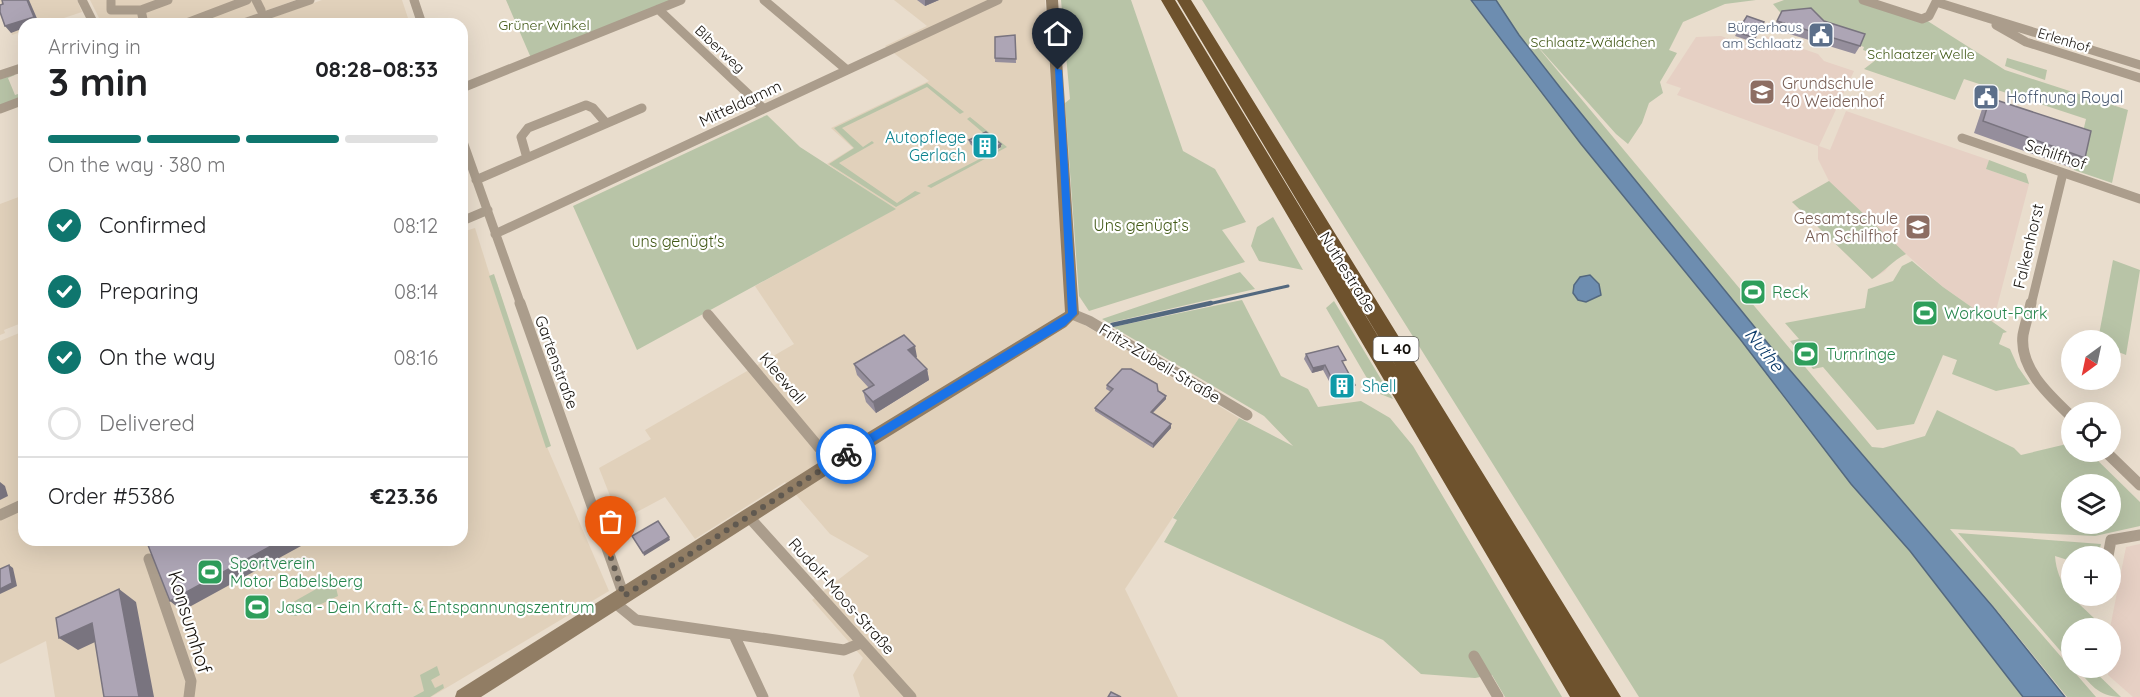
<!DOCTYPE html>
<meta charset="utf-8">
<style>
:root{--surface:#fff;--page:#f2f2f2;--text:#202124;--muted:#757577;--line:#e0e0e0;--accent:#0f766e}
body{margin:0;font-family:Quicksand,sans-serif;background:var(--page);color:var(--text);height:100vh;display:flex;flex-direction:column;font-size:22px;white-space:nowrap}
*{box-sizing:border-box;margin:0}
p{font-size:20px;color:var(--muted)}
.icon{flex:none;width:33px;height:33px;fill:none;stroke:currentColor;stroke-width:2;stroke-linecap:round;stroke-linejoin:round}
.map{position:relative;flex:1;overflow:hidden}
.sheet{position:absolute;left:18px;top:18px;width:450px;height:528px;display:flex;flex-direction:column;background:var(--surface);border-radius:18px;box-shadow:0 6px 24px #0002}
.sheet>*{flex:none}
.needle{width:39px;rotate:213deg}
.fabs{position:absolute;left:2061px;top:330px;display:grid;gap:12px}
.fabs a{display:grid;place-items:center;width:60px;height:60px;border-radius:50%;background:var(--surface);box-shadow:0 6px 24px #0002;font-size:30px}
.pin{position:absolute;display:grid;place-items:center;width:51px;height:51px;color:#fff;margin:-62px -26px;border-radius:50% 50% 50% 0;rotate:-45deg;box-shadow:0 0 6px #0007}
.pin .icon{rotate:45deg}
.courier{position:absolute;display:grid;place-items:center;width:60px;height:60px;margin:-30px;border:4px solid #1a73e8;border-radius:50%;background:#fff;color:#222;box-shadow:0 2px 8px #0007}
.summary em{font-style:normal;font-weight:800}
.summary div{display:flex;flex-direction:column-reverse}
.summary{display:flex;align-items:center;justify-content:space-between;height:102px;padding:0 30px}
h1{font-size:39px;font-weight:800;line-height:45px}
.bar{display:grid;grid-template-columns:repeat(4,1fr);gap:9px 6px;align-content:center;height:72px;padding:0 30px}
.bar i{height:8px;border-radius:4px;background:var(--line)}
.bar .active{background:var(--accent)}
.bar p{grid-column:span 4}
.line{display:flex;align-items:center;gap:15px;padding:0 30px;border-top:2px solid var(--line)}
.line div{flex:1}
ol{padding:0 30px;list-style:none}
li{display:flex;align-items:center;gap:18px;height:66px}
li p{margin-inline-start:auto}
li .icon{padding:6px;border-radius:50%;background:var(--accent);color:#fff;stroke-width:4}
li:last-child{color:var(--muted)}
li i{width:33px;height:33px;border:3px solid var(--line);border-radius:50%}
.map>svg:first-child{display:block}
.built{fill:#e1d1bb}
.education{fill:#e6d0c4}
.green{fill:#b8c4a7;fill-rule:evenodd}
.water{fill:#6d8db0;stroke:#53687f;stroke-width:1.5}
.lines{fill:none;stroke-linecap:round;stroke-linejoin:round}
.stream-far1{stroke:#53687f;stroke-width:3}
.stream{stroke:#53687f;stroke-width:4.5}
.street-far1{stroke:#ab9d8c;stroke-width:9}
.street{stroke:#ab9d8c;stroke-width:11}
.secondary{fill:#917d64;fill-rule:evenodd}
.highway{fill:#6e522d;fill-rule:evenodd}
.wall{fill:#958e9c}
.shaded-wall{fill:#79747f}
.building{fill:#ada5b5;stroke:#79747f;stroke-width:1.5}
.route{fill:#1a73e8}
.done{stroke:#605950;stroke-width:6;stroke-dasharray:0 10.8}
.labels{text-anchor:middle;stroke-width:4.5;stroke-linejoin:round;paint-order:stroke}
.far-park-label{font-size:14px;fill:#425917;stroke:#fff}
.far-service-label{font-size:14px;fill:#4e5e75;stroke:#fff;text-anchor:end}
.far-street-label{font-size:14px;fill:#16120d;stroke:#fff}
.shield{fill:#fff;stroke:#5c5956;stroke-width:1.5}
.shield-label{font-size:15px;font-weight:bold;fill:#16120d}
.education-label{font-size:16px;fill:#785e54;stroke:#fff;text-anchor:start}
.service-label{font-size:16px;fill:#4e5e75;stroke:#fff;text-anchor:start}
.street-label{font-size:16px;fill:#16120d;stroke:#fff}
.culture-label{font-size:16px;fill:#0d838f;stroke:#fff;text-anchor:end}
.park-label{font-size:16px;fill:#425917;stroke:#fff}
.leisure-label{font-size:16px;fill:#27864d;stroke:#fff;text-anchor:start}
.water-label{font-size:18px;font-style:italic;fill:#0c3c6a;stroke:#fff}
.near-street-label{font-size:20px;fill:#16120d;stroke:#fff}
</style>
<div class="map">
<svg width="2140" height="697" viewBox="0 0 2140 697">
<rect width="100%" height="100%" fill="#e9ddcd"/>
<path class="built" d="M0,0h77l5,12 -36,12h-22v7l-12,4z
M90,0h206l-68,24h-126z
M322,0h80l8,24h-156z
M894,0h151l21,309 15,14 158,95 -114,171 53,108h-318l-7,-22 10,-17 -51,-58 57,-44 -39,-22 -45,-52 -90,57 -30,-42 -45,24 -21,-53 52,-29 -6,-9 149,-86 -39,-58 140,-77 -68,-45 26,-16 -22,-20 98,-47 -44,-35 42,-20z
M24,195v127l-20,8 1,3 -5,2v-131z
M475,228l18,57 4,-2 50,164 62,144 -178,106h-376l-9,-56 -46,23v-323l24,-10v209h438v-308z"/>
<path class="education" d="M1763,35l55,19 6,7 30,10 -35,75 11,4 16,-39 143,49 -3,9 43,15 -36,138 -50,-35 -37,-33 -13,6 -8,11 -13,8 -80,-77 37,-21 -11,-22v-13l-141,-51 4,-7 -15,-5 30,-46 25,-1 34,12z
M2140,544v153h-7l-25,-22 3,-27 -1,-20 16,-81z"/>
<path class="green" d="M506,0h168l-143,58z
M1061,0h70l52,151 32,18 31,53 -24,8 23,32 -156,49 -10,-15 -14,-193 5,-4z
M1202,0h268l560,697h-391z
M1495,0h261l-31,4 -42,18 -14,28 8,3 -17,29 3,11 -14,10 -7,20 -14,21 -12,-10 -84,-94 340,407 11,1 42,-12 12,-26 77,38 7,7 50,-12 1,9h17l51,50v24l-45,10 -145,-7 146,168h-29l-73,-90 -211,-245 -221,-272 -43,-55zM2072,484h38v40h-38z
M1784,0h75l67,20 79,50 123,40 -16,73 -38,-13 12,-51 -122,-40 -9,21 -91,-31 17,-13 -18,-6 1,-3 -79,-29 -12,-14z
M2007,58l40,12 -2,10 -40,-14z
M11,75h4l-7,3 7,17 9,-3v3l-24,13v-30z
M927,83l37,29 -4,2 -33,-27 -85,41 21,19 9,-6 2,2 -35,20 58,40 18,-12 6,2 -25,14 -67,-43 25,-16 -20,-20z
M767,115l33,32 96,62 -259,141 -64,-144z
M970,117l37,30 -76,41 -4,-2 74,-38 -34,-29z
M1989,160l37,14 3,10 -43,-15z
M1829,181l77,73c-14,7 -21,17 -34,25l-80,-77z
M1273,217l30,53 -44,-9 -8,-15 6,-19z
M2113,260l27,10 -14,85 -15,-6 -1,-9h-12z
M1912,261l31,26 64,45 -4,1 -4,11 11,5 8,18 12,17 -34,7 -44,-17 5,-14 -14,-5 -29,69 -37,6 -54,-63 -10,2 -23,-28 9,-2 -14,-16 80,-15 3,-19 25,-8 9,-15z
M1240,272l15,17 -146,34 -7,-4z
M494,274l57,172 -5,2 -57,-172z
M1242,300l39,76 27,13 10,18 43,-6 29,17 23,28 149,251h-57l-13,-22 -17,3 -54,-4 -38,-34 -219,-98 13,-22 -4,-2 66,-100 54,28 -29,-30 -151,-89z
M1334,301l59,98 -18,-7 -49,-84z
M1958,533l143,11 -3,12h-26l-1,5 -16,-5c2,29 19,43 39,62l-1,10h-21l-1,35z
M334,579l4,17 -42,20 -6,-1 -4,-9z
M437,666l3,9 -9,5 4,8 8,-4 1,4 -14,9h-17l11,-6 -4,-16z
M2076,668h15l30,29c-23,0 -31,-14 -45,-29z"/>
<path class="water" d="M1471,0h25l23,35 43,55 221,272 210,245 72,90h-42l-113,-146 -59,-67 -111,-145 -159,-195z
M1590,275l9,9 2,11 -15,7 -8,-2 -5,-7 1,-8 6,-8z"/>
<g class="lines">
<path class="stream-far1" d="M1204,305l84,-19"/>
<path class="stream" d="M1112,325l99,-22"/>
<path class="street-far1" d="M82,0l12,24
M256,0l5,10
M414,0l8,24
M764,0l83,70
M1863,0l59,19 7,-3 8,-16
M111,1v9h30l27,-10
M1936,2l204,63
M658,9l106,100
M141,10l3,14
M184,24l63,-24
M241,24l69,-24
M1996,25l30,17 114,36
M0,75l21,-7 3,6
M462,88l219,-88
M0,109l24,-9
M1962,138l178,61
M462,139l59,166
M527,158l-6,-21 7,-9 58,-23 7,3 13,15
M476,180l166,-72
M462,221l26,-11
M495,234l503,-234
M2031,305l32,-132"/>
<path class="street" d="M520,303l104,293
M2031,303c-2,10 -6,21 -8,32 -4,34 27,61 49,82
M1072,314l17,7 158,94
M708,315l124,148
M2106,452l34,33
M0,515l24,-11
M749,517l162,180
M2108,556l3,-16 29,-5
M149,559l42,122 -2,16
M614,602l22,18 208,30 17,-7
M734,635l29,62
M1474,656l24,41"/>
<path class="secondary" d="M1046,0h12l21,314 -13,13 -228,141 -357,229h-26l2,-6 369,-233 239,-146z"/>
<path class="highway" d="M1161,0h14l224,371 -222,-371h14l430,697h-51z"/>
</g>
<path class="wall" d="M917,0h22l-14,6z
M1782,11l42,10 36,25 -5,8 -82,-25z
M1747,16l17,6 -11,20 -18,-6z
M1015,35l1,28 -21,-1v-25z
M1990,98l95,60 -10,11 -101,-36 8,-24z
M969,140l32,7 -17,9 -14,-12z
M1306,354l38,11 10,25 -18,4 -13,-24 -11,3 -8,-14z
M917,357l-1,1 11,11 2,11 -53,33 -10,-11 -3,-11 6,-3 -12,-13 -3,-11z
M1107,385l51,6 8,8 -13,14 18,11v4l-18,20 -58,-37v-3l16,-16 -5,-3z"/>
<path class="shaded-wall" d="M27,0h2l10,23 -15,1v4l-13,5 -6,-7z
M925,0h14l-14,6z
M1001,144v3l-17,9v-3z
M915,346l2,11 -7,4 -2,-11z
M1325,365l-2,5 -11,3 1,-5z
M927,369l2,11 -53,33 -3,-11z
M1355,385l-1,5 -18,4 1,-5z
M1166,396v3l-16,16 1,-3z
M1171,424v4l-18,20v-4z
M0,482l5,4 3,10 -8,4z
M669,537l1,3 -26,16 -1,-3z
M282,540h30l-130,71 -12,-10z
M9,565l4,3 4,18 -17,8v-5z
M119,589l17,13 18,95h-15z
M92,623l18,12 -32,15 -19,-12z"/>
<path class="building" d="M2,0h25l7,17 -29,9 -5,-14v-7l3,-1z
M1811,8l13,13 41,13 -5,12 -83,-25 5,-10z
M1747,16l17,6 -9,16 -18,-6z
M1015,35l1,24 -21,-1v-21z
M1990,98l101,33 -6,27 -102,-37z
M986,132l15,12 -17,9 -15,-13z
M904,335l11,11 -7,4 19,19 -54,33 -10,-11 11,-6 -20,-21z
M1338,346l8,14 -4,1 13,24 -18,4 -12,-24 -12,3 -7,-14z
M1122,369h9l26,15 1,7 8,5 -15,16 20,12 -18,20 -58,-36 18,-19 -6,-4z
M658,521l11,16 -26,16 -11,-17z
M146,540h136l-112,61z
M9,565l3,18 -12,6v-20z
M119,589l20,108h-35l-12,-74 -33,15 -3,-20z
M1111,692l10,5h-13z"/>
<path class="route" d="M1055,68l7,2 15,244 -12,12 -216,131h-7v-6l226,-138z"/>
<g class="lines">
<path class="done" d="M611,558l13,38 222,-142"/>
</g>
<defs>
<g id="civic-square" transform="scale(1.35)"><rect x="-9" y="-9" width="18" height="18" rx="4" fill="#5c6f8a" stroke="#fff"/><path d="M-.6-6.5H3V-4.5H.6V-3L4-1V1h2V6H-6V1h2V-1L-.6-3ZM-1.2 2.5V6h2.4V2.5Z" fill="#fff"/></g>
<g id="school-square" transform="scale(1.35)"><rect x="-9" y="-9" width="18" height="18" rx="4" fill="#8d6e63" stroke="#fff"/><path d="M0-5L7-2L0 1L-7-2ZM-4 1L0 2.5L4 1V4Q0 6-4 4Z" fill="#fff"/></g>
<g id="building-square" transform="scale(1.35)"><rect x="-9" y="-9" width="18" height="18" rx="4" fill="#0f9aa8" stroke="#fff"/><path d="M-4-6H4V6H1V3H-1V6H-4ZM-2.5-4.3h1.7v1.8h-1.7ZM.8-4.3h1.7v1.8H.8ZM-2.5-1h1.7V.8h-1.7ZM.8-1h1.7V.8H.8Z" fill="#fff"/></g>
<g id="stadium-square" transform="scale(1.35)"><rect x="-9" y="-9" width="18" height="18" rx="4" fill="#2e9e5b" stroke="#fff"/><path d="M0-5a6.5 5 0 1 0 0 10a6.5 5 0 1 0 0-10ZM-3.5-1.8h7v3.6h-7Z" fill="#fff"/></g>
</defs>
<g fill-rule="evenodd">
<use href="#civic-square" x="1821" y="35"/>
<use href="#school-square" x="1762" y="92"/>
<use href="#civic-square" x="1986" y="97"/>
<use href="#building-square" x="985" y="146"/>
<use href="#school-square" x="1918" y="227"/>
<use href="#stadium-square" x="1753" y="292"/>
<use href="#stadium-square" x="1925" y="313"/>
<use href="#stadium-square" x="1806" y="354"/>
<use href="#building-square" x="1342" y="386"/>
<use href="#stadium-square" x="210" y="572"/>
<use href="#stadium-square" x="257" y="607"/>
</g>
<g class="labels">
<g class="far-park-label">
<text x="544" y="30">Grüner Winkel</text>
<text x="1593" y="47">Schlaatz-Wäldchen</text>
<text x="1921" y="59">Schlaatzer Welle</text>
</g>
<g class="far-service-label">
<text x="1802" y="32">Bürgerhaus<tspan x="1802" dy="16">am Schlaatz</tspan></text>
</g>
<g class="far-street-label">
<text transform="translate(2064 40) rotate(17)" y="5">Erlenhof</text>
<text transform="translate(720 49) rotate(43)" y="5">Biberweg</text>
</g>
<rect class="shield" x="1373.5" y="337" width="45" height="24" rx="4.5"/>
<g class="shield-label">
<text x="1396" y="354">L 40</text>
</g>
<g class="education-label">
<text x="1782" y="89">Grundschule<tspan x="1782" dy="18">40 Weidenhof</tspan></text>
<text x="1898" y="224" text-anchor="end">Gesamtschule<tspan x="1898" dy="18">Am Schilfhof</tspan></text>
</g>
<g class="service-label">
<text x="2006" y="103">Hoffnung Royal</text>
</g>
<g class="street-label">
<text transform="translate(740 103) rotate(-25)" y="6">Mitteldamm</text>
<text transform="translate(2056 154) rotate(19)" y="6">Schilfhof</text>
<text transform="translate(2028 246) rotate(-77)" y="6">Falkenhorst</text>
<text transform="translate(1348 272) rotate(58)" y="6">Nuthestraße</text>
<text transform="translate(557 362) rotate(70)" y="6">Gartenstraße</text>
<text transform="translate(1160 363) rotate(31)" y="6">Fritz-Zubeil-Straße</text>
<text transform="translate(783 378) rotate(50)" y="6">Kleewall</text>
<text transform="translate(842 596) rotate(48)" y="6">Rudolf-Moos-Straße</text>
</g>
<g class="culture-label">
<text x="966" y="143">Autopflege<tspan x="966" dy="18">Gerlach</tspan></text>
<text x="1362" y="392" text-anchor="start">Shell</text>
</g>
<g class="park-label">
<text x="1141" y="231">Uns genügt’s</text>
<text x="678" y="247">uns genügt's</text>
</g>
<g class="leisure-label">
<text x="1772" y="298">Reck</text>
<text x="1944" y="319">Workout-Park</text>
<text x="1826" y="360">Turnringe</text>
<text x="230" y="569">Sportverein<tspan x="230" dy="18">Motor Babelsberg</tspan></text>
<text x="276" y="613">Jasa - Dein Kraft- &amp; Entspannungszentrum</text>
</g>
<g class="water-label">
<text transform="translate(1764 350) rotate(51)" y="6">Nuthe</text>
</g>
<g class="near-street-label">
<text transform="translate(190 622) rotate(73)" y="7">Konsumhof</text>
</g>
</g>
</svg>
<div class="fabs">
<a><svg class="needle" viewBox="-14 -14 28 28"><path d="M0-13l5 13h-10z" fill="#e53935"/><path d="M0 13l5-13h-10z" fill="#757577"/></svg></a>
<a><svg class="icon" aria-label="locate" viewBox="0 0 24 24"><circle cx="12" cy="12" r="6"/><path d="M12 2v4M12 18v4M2 12h4M18 12h4"/></svg></a>
<a><svg class="icon" aria-label="layers" viewBox="0 0 24 24"><path d="M12 4l9 5-9 5-9-5zM3 14l9 5 9-5"/></svg></a>
<a>+</a>
<a>−</a>
</div>
<div class="pin" style="left:611px;top:558px;background:#ea580c"><svg class="icon" aria-label="bag" viewBox="0 0 24 24"><path d="M5 8h14l-1 12H6zM9 8a3 3 0 0 1 6 0"/></svg></div>
<div class="pin" style="left:1058px;top:70px;background:#1f2937"><svg class="icon" aria-label="home" viewBox="0 0 24 24"><path d="M3 11l9-7 9 7M6 9v11h12V9"/></svg></div>
<div class="courier" style="left:846px;top:454px"><svg class="icon" aria-label="bike" viewBox="0 0 24 24"><circle cx="6" cy="16" r="4"/><circle cx="18" cy="16" r="4"/><path d="M6 16l4-8h5l3 8M10 8l3 8H6M13 5h3"/></svg></div>
<section class="sheet">
<div class="summary"><div><h1>3 min</h1><p>Arriving in</p></div><em>08:28–08:33</em></div>
<div class="bar"><i class="active"></i><i class="active"></i><i class="active"></i><i></i><p>On the way · 380 m</p></div>
<ol>
<li><svg class="icon" aria-label="check" viewBox="0 0 24 24"><path d="M5 12l5 5 9-10"/></svg>Confirmed<p>08:12</p></li>
<li><svg class="icon" aria-label="check" viewBox="0 0 24 24"><path d="M5 12l5 5 9-10"/></svg>Preparing<p>08:14</p></li>
<li><svg class="icon" aria-label="check" viewBox="0 0 24 24"><path d="M5 12l5 5 9-10"/></svg>On the way<p>08:16</p></li>
<li><i></i>Delivered</li>
</ol>
<div class="line" style="height:78px"><div>Order #5386</div><b>€23.36</b></div>
</section>
</div>
